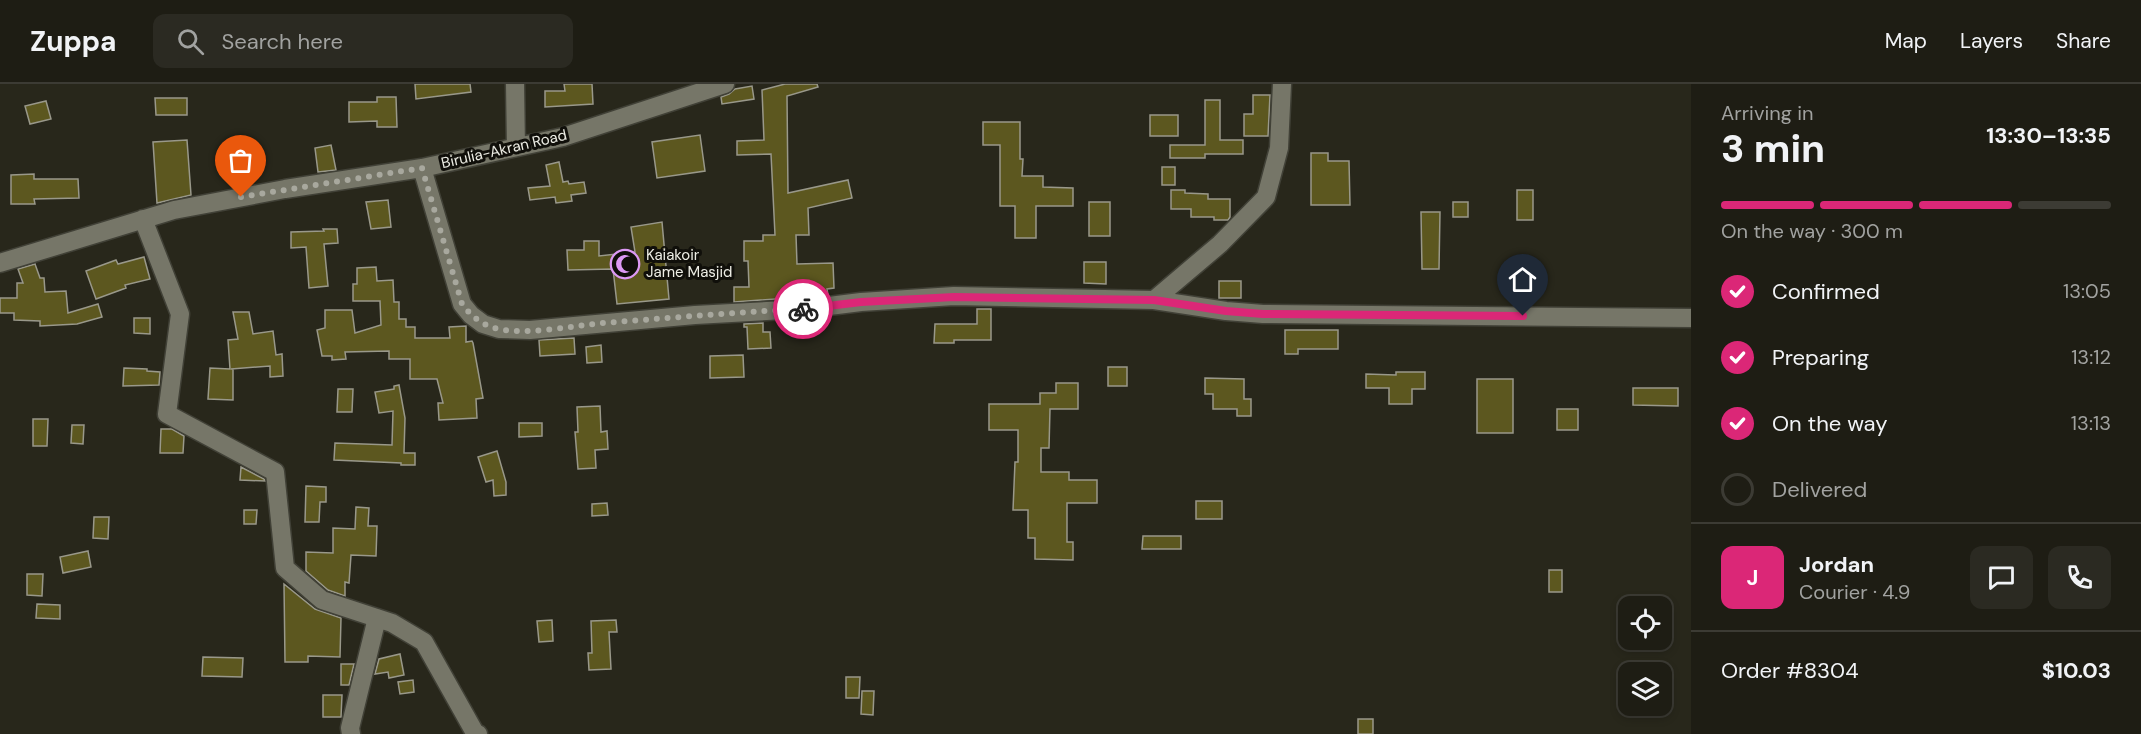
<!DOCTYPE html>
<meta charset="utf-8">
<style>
:root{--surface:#1e1d14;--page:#2b2a22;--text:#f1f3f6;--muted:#a1a2a0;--line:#3c3b34;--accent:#db2777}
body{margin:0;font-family:"DM Sans",sans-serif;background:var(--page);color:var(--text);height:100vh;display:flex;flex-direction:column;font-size:22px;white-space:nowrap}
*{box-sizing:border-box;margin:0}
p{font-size:20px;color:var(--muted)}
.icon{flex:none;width:33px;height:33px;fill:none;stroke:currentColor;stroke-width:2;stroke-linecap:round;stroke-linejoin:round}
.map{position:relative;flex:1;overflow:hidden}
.drawer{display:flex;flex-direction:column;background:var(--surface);width:450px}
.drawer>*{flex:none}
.tools{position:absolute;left:1618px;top:512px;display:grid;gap:12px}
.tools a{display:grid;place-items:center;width:54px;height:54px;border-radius:12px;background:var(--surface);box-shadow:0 3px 9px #0003,0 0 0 2px var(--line);font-size:30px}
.pin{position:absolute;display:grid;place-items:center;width:51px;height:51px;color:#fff;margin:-62px -26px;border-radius:50% 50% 50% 0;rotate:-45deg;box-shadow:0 0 6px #0007}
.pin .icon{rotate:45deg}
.courier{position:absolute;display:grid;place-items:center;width:60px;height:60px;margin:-30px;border:4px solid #db2777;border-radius:50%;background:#fff;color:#222;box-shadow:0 2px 8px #0007}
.head em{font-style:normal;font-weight:700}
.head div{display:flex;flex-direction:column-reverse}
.head{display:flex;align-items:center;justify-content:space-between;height:102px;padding:0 30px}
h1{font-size:39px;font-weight:700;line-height:45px}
.bar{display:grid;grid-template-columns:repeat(4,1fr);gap:9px 6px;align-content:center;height:72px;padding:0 30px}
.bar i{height:8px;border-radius:4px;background:var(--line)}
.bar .current{background:var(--accent)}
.bar p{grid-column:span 4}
.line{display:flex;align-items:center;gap:15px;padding:0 30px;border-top:2px solid var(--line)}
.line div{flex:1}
.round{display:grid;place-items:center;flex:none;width:63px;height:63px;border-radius:12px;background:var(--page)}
ol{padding:0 30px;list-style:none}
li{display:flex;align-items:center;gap:18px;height:66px}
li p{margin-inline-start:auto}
li .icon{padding:6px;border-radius:50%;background:var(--accent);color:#fff;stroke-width:4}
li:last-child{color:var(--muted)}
li i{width:33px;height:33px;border:3px solid var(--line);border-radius:50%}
header{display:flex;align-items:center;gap:36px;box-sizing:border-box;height:84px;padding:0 30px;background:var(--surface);border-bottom:2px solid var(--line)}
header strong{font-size:28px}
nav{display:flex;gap:33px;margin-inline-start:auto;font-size:21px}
.search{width:420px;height:54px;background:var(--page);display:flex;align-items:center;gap:15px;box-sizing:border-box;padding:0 21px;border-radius:12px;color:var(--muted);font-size:22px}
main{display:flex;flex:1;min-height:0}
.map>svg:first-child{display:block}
.building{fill:#5c571f;stroke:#99988a;stroke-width:1.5}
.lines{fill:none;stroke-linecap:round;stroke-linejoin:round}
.minor-casing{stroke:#414137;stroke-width:21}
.minor{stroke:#767668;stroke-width:18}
.done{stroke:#a8a89e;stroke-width:6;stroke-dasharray:0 10.8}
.route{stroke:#db2777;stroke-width:8}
.labels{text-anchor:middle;stroke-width:6;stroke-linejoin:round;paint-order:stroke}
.street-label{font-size:15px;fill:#edede5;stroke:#100f0a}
.poi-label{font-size:15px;fill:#edede5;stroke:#100f0a;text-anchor:start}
</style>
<header>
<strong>Zuppa</strong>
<div class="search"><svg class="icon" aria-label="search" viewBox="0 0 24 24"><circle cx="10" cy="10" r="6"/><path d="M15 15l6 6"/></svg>Search here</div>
<nav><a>Map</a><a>Layers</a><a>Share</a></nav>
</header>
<main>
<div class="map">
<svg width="1691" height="650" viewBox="0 0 1691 650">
<rect width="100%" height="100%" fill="#28271b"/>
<path class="building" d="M415,0h55l1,8 -55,7z
M564,0h28l1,20 -48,3v-16h20z
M785,0h32l1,3 -31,9 1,97 60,-13 4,18 -44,10 1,27h-13l1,29 36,-1 1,25 -7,1 1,6 -94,7v-15h15l-1,-26h-4v-20h19v-6h12l-4,-81 -34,1v-14l27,-1 -2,-50z
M752,2l2,13 -32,5 -1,-7 8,-3 6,-5z
M1253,11h17l-2,41h-24v-22h9z
M377,13h19l1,30h-20v-6l-28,1v-20h28z
M155,14h32v17h-31z
M1205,16h15v40h23v14h-38v4h-35v-13h35z
M46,17l5,18 -21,5 -5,-18z
M1150,31h28v21h-28z
M983,38h37v37h3l-1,17h21v11l30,1v18h-37v32h-21v-32h-15v-61h-17z
M700,51l5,36 -48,7 -5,-36z
M187,56l4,55 -34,8 -4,-61z
M331,61l5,25 -18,2 -3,-24z
M1311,69h17v8h21l1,44h-39z
M559,78l4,20 5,-1 1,3 15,-2 2,11 -15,2 1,6 -16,2 -1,-6 -25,3 -2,-12 22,-2 -4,-21z
M1162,83h13v18h-13z
M34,90v5h44l1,19 -45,1 1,5h-24v-29z
M1171,106h14v3l23,1v5h22v18l-2,3h-14v-3h-23v-8h-20z
M1517,106h16v30h-16z
M388,116l3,27 -20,2 -5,-27z
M1089,118h21v34h-21z
M1453,118h15v15h-15z
M1421,128h19l-1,57h-17z
M662,138l7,77 -52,5 -4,-35 -45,1 -1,-20h17v-9h15v15l36,-4 -4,-25z
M323,145h14l1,14 -14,1 4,42 -19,2 -3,-41 -15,1v-16l33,-1z
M144,173l6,22 -25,6 1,3 -30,11 -10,-28 30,-11 2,4z
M1084,178h22v22l-22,-1z
M35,180l5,14h4l1,14 21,-1 2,22 30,-9 4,13 -25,7 -37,2v-5l-26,-1v-7h-14v-15h17v-15h6l-5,-14z
M376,183l1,14 16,-1 1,22h5v17h7v8h9v11h35l-1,-11 17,-1v16l6,-1 1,2 10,55 -7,1 1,19 -38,2 -1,-17h5l-6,-24h-27v-20h-21v-8l-44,1 1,7 -14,1v-4h-10l-5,-26 8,-2v-18h27l3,23 26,-8 -1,-24h-27v-17h4v-16z
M1219,197h22v17h-22z
M977,225h14v31h-37v3h-20l1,-19h42z
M233,228h16l4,22 20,-3 3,24 6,-1 1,22 -13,1v-11l-39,3h2v31l-25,-1 2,-31 20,1 -2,-29 10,-1z
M134,234h16v16l-16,-1z
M763,239v9h7l1,16 -23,1 -1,-22h-3v-3z
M1285,246h53v19h-40v5h-13z
M574,254l1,16 -35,2 -1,-16z
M601,261l1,17 -15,1 -1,-16z
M743,271l1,22 -34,1v-22z
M1108,283h19v19h-19z
M124,284l23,1v2l13,1 -1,13 -36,1z
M1396,288h29v17h-13v15h-23v-16h-23v-14l30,1z
M1205,294l39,1v20h7v17h-14v-7h-24v-15h-8z
M1477,295h36v54h-36z
M1056,299h22v26h-28l-1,39h-8v24h28v8h28v23h-30v39h6v18l-38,-1v-21h-7v-28h-15l2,-48h3v-32h-29v-26h51v-11h16z
M399,301l6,33 -1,35h11v12h-14v-2l-67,-3 1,-17 57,2 1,-34 -14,2 -4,-21 19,-3v-3z
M1633,304h45v18l-45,-1z
M338,305h15l-1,23h-15z
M600,322l1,26 6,-1 1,18 -13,1 1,18 -18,1 -3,-37h3l-1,-25z
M1557,325h21v21h-21z
M33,335h15l-1,27h-14z
M519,339h23v13l-23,1z
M72,341h12l-1,19 -12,-1z
M161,345h11l12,7 -1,17h-23z
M497,367l9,31v13l-12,1 -1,-16 -7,2 -8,-25z
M241,383l23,12 1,2 -25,-1z
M306,402l20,1v15h-6l-1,20h-14z
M1196,417h26v18h-26z
M607,419l1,12 -16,1v-12z
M356,423l13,1 -1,18h9l-1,30 -25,-1 -2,28 -4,-1v14l-17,-6 -22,-19v-19l27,1v-25l22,1z
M244,426h13l-1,14h-12z
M94,433h15l-1,22 -15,-1z
M1143,452h38v13h-39z
M88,467l3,16 -28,6 -3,-16z
M1549,486h13v22h-13z
M27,490h16l-1,22 -15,-1z
M284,500l31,25 26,9 -1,39 -32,-1v6h-23z
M37,520l23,1v14l-24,-1z
M552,536l1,21 -14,1 -2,-21z
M616,536l1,12h-8l2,37 -22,1 -1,-17h4l-1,-32z
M400,570l4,21 -15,3 -1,-6 -13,2 4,-15z
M203,573l40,1 -1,19 -40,-1z
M341,580h13l-5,21h-8z
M846,593h14l-1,21h-13z
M413,596l1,12 -14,2 -2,-12z
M862,607h12l-1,24 -12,-1z
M323,611h19l-1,22h-18z
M1358,635h15v15h-15z"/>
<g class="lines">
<g class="minor-casing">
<path id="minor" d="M515,0l1,63
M422,84l40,136 9,11 12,9 16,5 31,1 165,-15 110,-6 56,-7 93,-6 200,4 72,11 37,3 428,4
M143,135l37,95 -13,100 108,58 10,96 37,32 70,23 32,19 51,91 3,1
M0,179l174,-53 111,-21 137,-21 141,-31 162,-53
M1154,216l66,-56 46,-47 13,-49 3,-64
M351,650l-1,-6 27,-110"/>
</g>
<use href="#minor" class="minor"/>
</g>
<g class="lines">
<path class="done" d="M241,113l181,-29 40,136c9,12 20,21 36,25 31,6 74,-3 105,-6 67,-5 133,-11 200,-14"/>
<path class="route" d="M803,225l58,-7 93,-5 200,3 72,11 37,3 260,2"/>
</g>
<defs>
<g id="mosque-ring" transform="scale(1.5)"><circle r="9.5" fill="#100f0a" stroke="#dc99f4" stroke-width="1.5"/><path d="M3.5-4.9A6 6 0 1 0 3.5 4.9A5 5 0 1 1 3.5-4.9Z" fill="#dc99f4"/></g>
</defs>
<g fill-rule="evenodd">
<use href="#mosque-ring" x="625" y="180"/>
</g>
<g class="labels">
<g class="street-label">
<text transform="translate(504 65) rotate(-13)" y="5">Birulia-Akran Road</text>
</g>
<g class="poi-label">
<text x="646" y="176">Kaiakoir<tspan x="646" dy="17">Jame Masjid</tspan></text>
</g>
</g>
</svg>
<div class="tools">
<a><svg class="icon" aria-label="locate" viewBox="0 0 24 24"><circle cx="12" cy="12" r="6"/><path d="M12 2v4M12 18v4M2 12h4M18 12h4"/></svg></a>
<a><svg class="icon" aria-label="layers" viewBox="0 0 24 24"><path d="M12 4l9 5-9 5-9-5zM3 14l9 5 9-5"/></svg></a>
</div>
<div class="pin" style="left:241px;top:113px;background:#ea580c"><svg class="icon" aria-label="bag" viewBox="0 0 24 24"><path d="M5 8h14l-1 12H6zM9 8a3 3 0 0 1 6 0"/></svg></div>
<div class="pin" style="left:1523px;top:232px;background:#1f2937"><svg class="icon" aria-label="home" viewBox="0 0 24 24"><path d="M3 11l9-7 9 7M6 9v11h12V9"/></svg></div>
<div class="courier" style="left:803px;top:225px"><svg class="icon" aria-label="bike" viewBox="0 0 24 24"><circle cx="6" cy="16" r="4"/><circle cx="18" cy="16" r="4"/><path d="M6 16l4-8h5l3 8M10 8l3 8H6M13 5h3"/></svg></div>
</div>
<section class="drawer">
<div class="head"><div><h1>3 min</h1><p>Arriving in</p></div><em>13:30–13:35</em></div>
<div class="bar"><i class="current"></i><i class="current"></i><i class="current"></i><i></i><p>On the way · 300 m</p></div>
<ol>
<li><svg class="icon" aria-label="check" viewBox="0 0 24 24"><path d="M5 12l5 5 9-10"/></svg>Confirmed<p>13:05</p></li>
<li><svg class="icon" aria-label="check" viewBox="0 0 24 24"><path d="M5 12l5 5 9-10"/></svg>Preparing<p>13:12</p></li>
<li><svg class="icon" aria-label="check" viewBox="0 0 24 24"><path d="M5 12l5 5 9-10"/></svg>On the way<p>13:13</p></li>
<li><i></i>Delivered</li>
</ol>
<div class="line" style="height:108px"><b class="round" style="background:var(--accent);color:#fff">J</b><div><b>Jordan</b><p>Courier · 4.9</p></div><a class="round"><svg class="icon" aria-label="chat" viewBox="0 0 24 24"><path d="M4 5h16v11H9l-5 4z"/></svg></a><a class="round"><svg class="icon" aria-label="phone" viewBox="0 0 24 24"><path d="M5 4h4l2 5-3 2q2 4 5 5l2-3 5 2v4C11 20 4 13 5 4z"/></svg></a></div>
<div class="line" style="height:78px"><div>Order #8304</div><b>$10.03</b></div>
</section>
</main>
